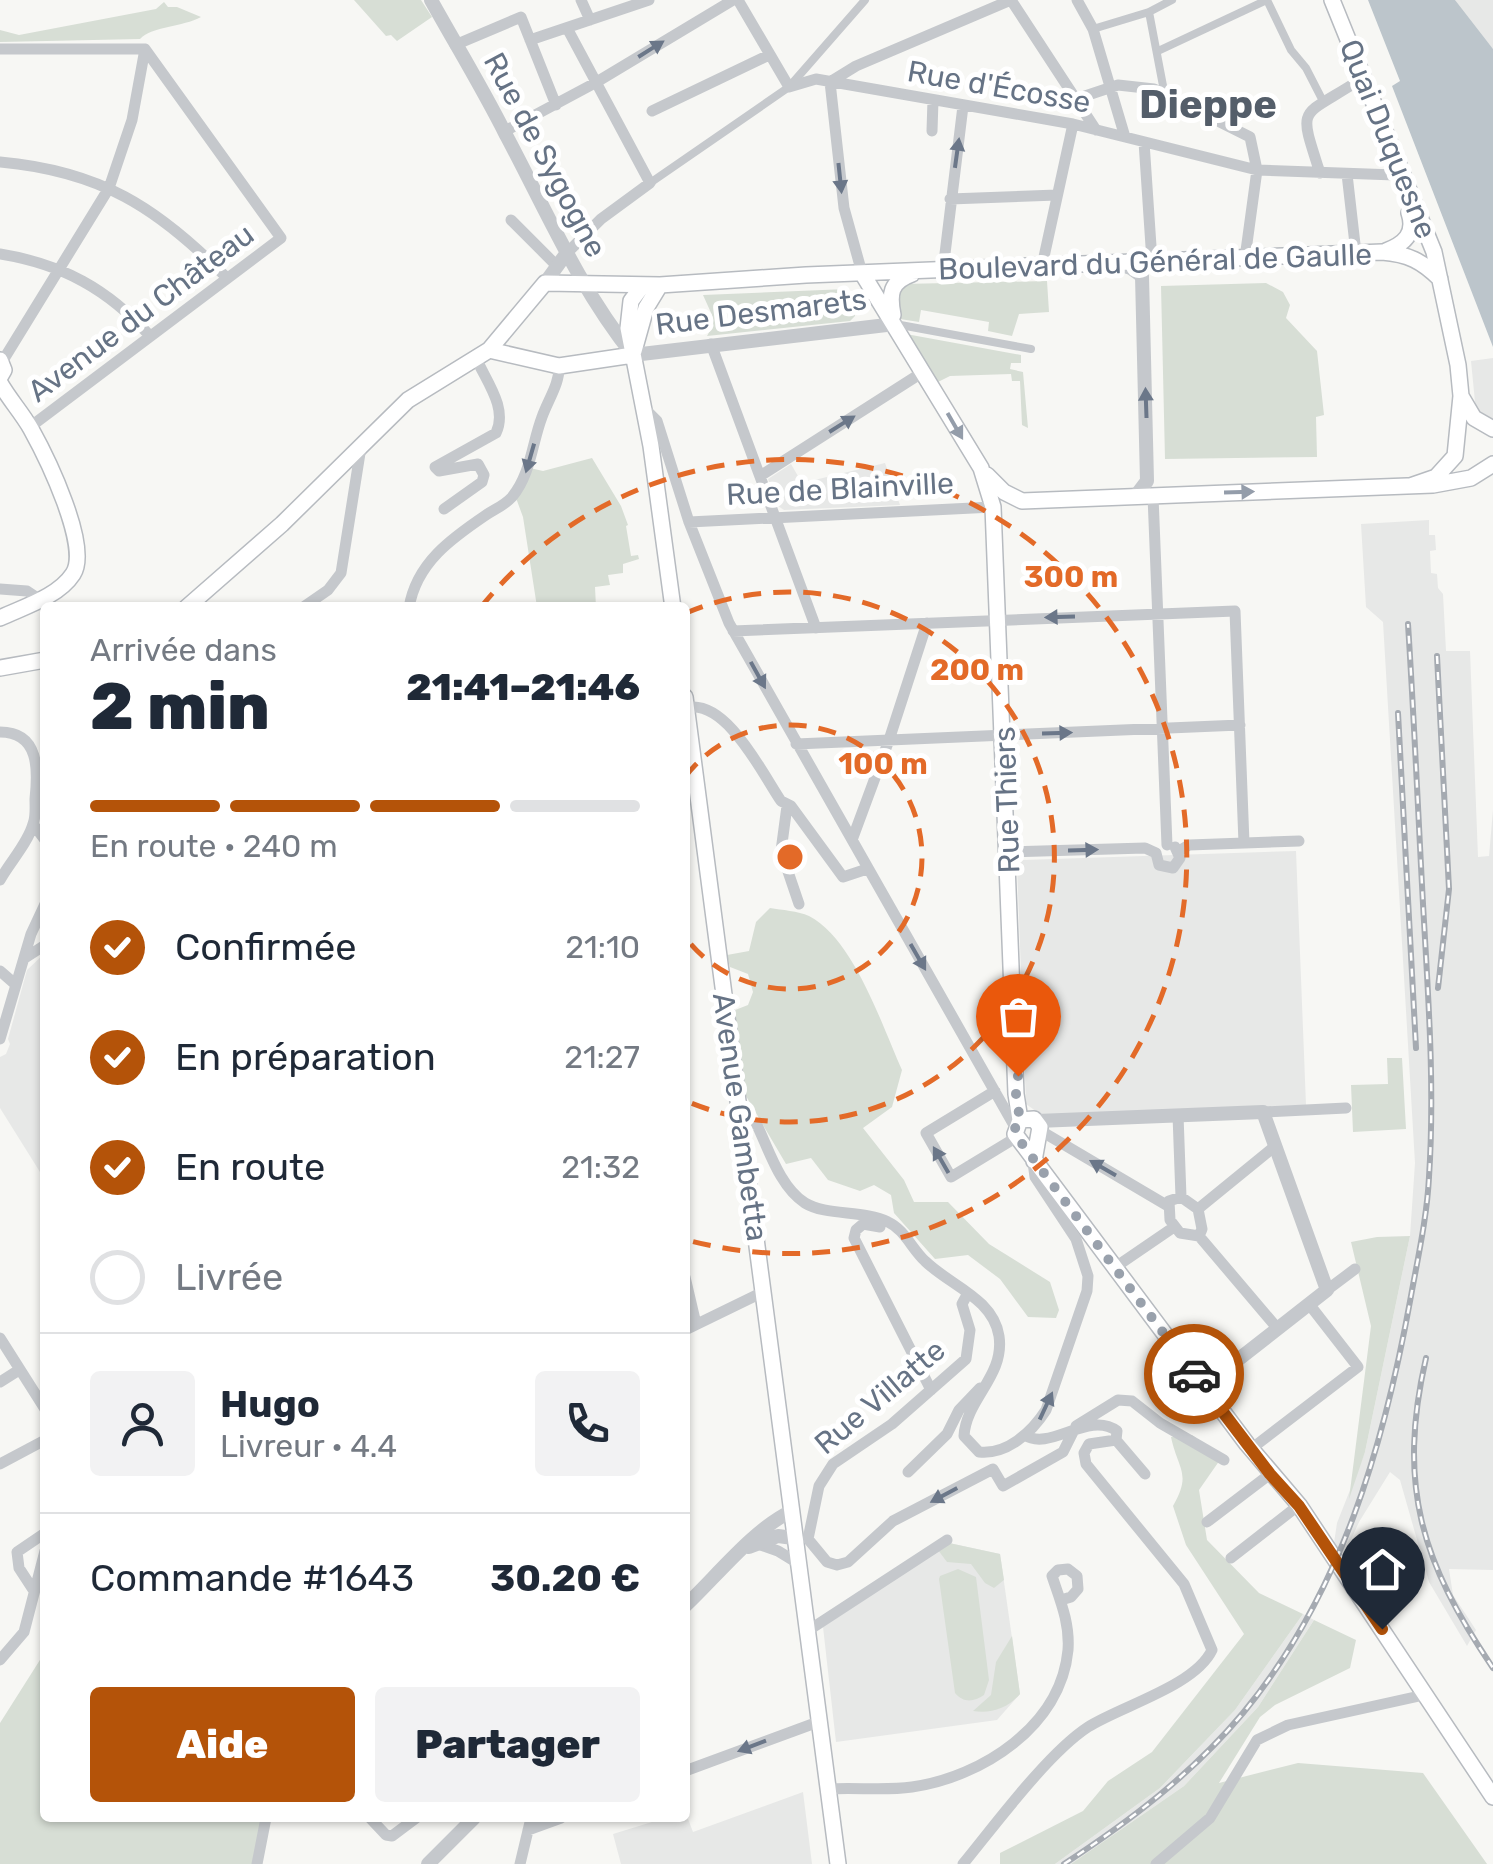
<!DOCTYPE html>
<html lang="fr">
<meta charset="utf-8">
<style>
:root{--surface:#fff;--page:#f2f2f3;--text:#1f2937;--muted:#747a83;--line:#e0e1e3;--accent:#b45309}
body{margin:0;font-family:Rubik,sans-serif;background:var(--page);color:var(--text);height:100vh;display:flex;flex-direction:column;font-size:38px;white-space:nowrap}
*{box-sizing:border-box;margin:0}
p{font-size:32px;color:var(--muted)}
.icon{flex:none;width:55px;height:55px;fill:none;stroke:currentColor;stroke-width:2;stroke-linecap:round;stroke-linejoin:round}
.map{position:relative;flex:1;overflow:hidden}
.side{position:absolute;left:40px;top:602px;width:650px;height:1220px;display:flex;flex-direction:column;background:var(--surface);border-radius:10px;box-shadow:0 2px 8px #0004}
.side>*{flex:none}
.pin{position:absolute;display:grid;place-items:center;width:85px;height:85px;color:#fff;margin:-102px -42px;border-radius:50% 50% 50% 0;rotate:-45deg;box-shadow:0 0 10px #0007}
.pin .icon{rotate:45deg}
.courier{position:absolute;display:grid;place-items:center;width:100px;height:100px;margin:-50px;border:8px solid #b45309;border-radius:50%;background:#fff;color:#222;box-shadow:0 2px 12px #0007}
.overview em{font-style:normal;font-weight:800}
.overview div{display:flex;flex-direction:column-reverse}
.overview{display:flex;align-items:center;justify-content:space-between;height:170px;padding:0 50px}
h1{font-size:65px;font-weight:800;line-height:75px}
.bar{display:grid;grid-template-columns:repeat(4,1fr);gap:15px 10px;align-content:center;height:120px;padding:0 50px}
.bar i{height:12px;border-radius:8px;background:var(--line)}
.bar .current{background:var(--accent)}
.bar p{grid-column:span 4}
.line{display:flex;align-items:center;gap:25px;padding:0 50px;border-top:2px solid var(--line)}
.line div{flex:1}
.round{display:grid;place-items:center;flex:none;width:105px;height:105px;border-radius:10px;background:var(--page)}
ol{padding:0 50px;list-style:none}
li{display:flex;align-items:center;gap:30px;height:110px}
li p{margin-inline-start:auto}
li .icon{padding:10px;border-radius:50%;background:var(--accent);color:#fff;stroke-width:4}
li:last-child{color:var(--muted)}
li i{width:55px;height:55px;border:5px solid var(--line);border-radius:50%}
.action{display:flex;gap:20px;margin-top:auto;padding:20px 50px}
.action a{flex:1;height:115px;border-radius:10px;background:var(--accent);color:#fff;font-size:40px;font-weight:800;line-height:115px;text-align:center}
.action a+a{background:var(--page);color:var(--text)}
.map>svg:first-child{display:block}
.built{fill:#e7e8e7}
.green{fill:#d7ded5}
.water{fill:#bcc5cb}
.lines{fill:none;stroke-linecap:round;stroke-linejoin:round}
.secondary-casing{stroke:#b7bbc0;stroke-width:18}
.pedestrian{stroke:#c5c8cc;stroke-width:8}
.minor{stroke:#c5c8cc;stroke-width:11}
.tertiary{stroke:#c5c8cc;stroke-width:14}
.secondary{stroke:#fff;stroke-width:15}
.rail-casing{stroke:#a5aab1;stroke-width:6}
.rail{stroke:#fff;stroke-width:2.5;stroke-dasharray:8;stroke-linecap:butt}
.oneway{fill:#6b7789}
.oneway2{fill:#949daa}
.done{stroke:#99a1ac;stroke-width:10;stroke-dasharray:0 18}
.route{stroke:#b45309;stroke-width:12}
.ring{fill:none;stroke:#e36a28;stroke-width:5;stroke-dasharray:18 12}
.labels{text-anchor:middle;stroke-width:10;stroke-linejoin:round;paint-order:stroke}
.street-label{font-size:30px;fill:#667385;stroke:#fff}
.district-label{font-size:40px;font-weight:bold;fill:#545e6a;stroke:#fff}
.centre{fill:#e36a28;stroke:#fff;stroke-width:5}
.ring-label{font-size:30px;text-anchor:middle;font-weight:bold;fill:#e36a28;stroke:#fff;stroke-width:10;stroke-linejoin:round;paint-order:stroke}
</style>
<div class="map">
<svg width="1493" height="1864" viewBox="0 0 1493 1864">
<rect width="100%" height="100%" fill="#f7f7f4"/>
<path class="built" d="M1455,0h38v49l-32,-37z
M1493,358v69l-17,-15 -5,-51z
M885,463l15,42 -116,5 -6,-4 -10,-27 23,-15 11,19z
M1429,520v15h6l1,15 -6,1 1,22 6,1 1,14 5,6 3,57h24l8,206 11,-1 4,-46v760l-44,-1 4,26 23,35 -9,16 -38,-64 -29,-102 -10,-8 -31,50 -15,33 -10,-12 3,-20 28,-71 45,-216 5,-73 -32,-541 -17,-15 -5,-83z
M1296,851l10,254 -262,12 -18,-13 -9,-238 6,-6z
M45,953v227l-45,-72v-51l6,-3 4,-10 -2,-5 19,-69z
M949,1543l51,11 20,140 -23,26 -161,22 -13,-115z
M1303,1614l11,6 -56,87 -74,79 -113,78h-16l105,-76 75,-78z
M803,1792l9,72h-191l-8,-30 52,-16h20v-7l8,21z"/>
<path class="green" d="M354,0h67l11,17 -35,24 -6,-6 -5,1z
M164,2l4,5h9l24,10c-18,10 -49,9 -61,22l-140,3v-12l19,5 137,-26z
M1047,281l2,31 -30,2 -7,22 -24,-5 1,-9 -68,-12 -2,12 -19,-3 -8,-20 10,-15z
M1266,283l17,9 7,13 -4,13 31,33 7,64 -8,2 1,40 -152,2 -4,-173z
M847,289l6,6 2,21 -5,5 -143,15 6,-11 -1,-10 -9,-20z
M906,334l115,21v8h-10l-1,6 13,3 5,56 -6,-3 -2,-44h-8l-1,-7 -61,2 -16,8z
M592,458l29,48 7,19 -2,1 5,30 7,-1 1,4 -16,5v9l-15,2 2,10 -15,2 1,20h-59l-14,-90 -7,-19 14,-30 13,3z
M770,908c12,2 28,3 39,8 45,23 73,110 93,154l-10,37 -29,21 41,52 10,22h34l41,42 61,38 9,28 -3,8 -28,-1 -28,-38 -32,-24 -33,4 -41,-46 -3,-18 -17,-10 -14,6 -32,-11 -17,-22 -25,6 -40,-68 -16,-84 18,-7 5,-13 -5,-18 -18,-7 -3,-12 22,-4 7,-29z
M1387,1058h15l4,71 -53,3 -2,-47 37,-1z
M1410,1236l-45,216 -16,47 22,-173 -20,-84 26,-5z
M1192,1435l30,22 -23,33 8,50 52,53 44,21 -68,96 -75,78 -105,76h-55v-11l83,-42 25,-30 44,-29 92,-118 -58,-89 -13,-39c19,-33 5,-36 -2,-69z
M949,1543l51,11 4,26 -10,8 -9,-5 -14,-19 -24,-2 -9,-12z
M958,1569l18,8 13,103 -5,15c-10,7 -21,8 -29,-2l-16,-114 1,-3z
M1314,1620l42,20 -6,28 -75,37 -15,12 -41,66 79,-20 125,10 64,91h-416l113,-78 74,-79z
M1012,1636l8,58c-12,14 -29,20 -47,17l18,-16 5,-33z
M45,1652v166h217l-9,46h-253v-141z"/>
<path class="water" d="M1368,0h87l38,49v298l-101,-261 8,-5z"/>
<g class="lines">
<g class="secondary-casing">
<path id="secondary" d="M1332,0l102,252 24,113 3,31 -6,60 -19,21 -26,9
M1386,251c18,-7 30,-17 23,-38
M862,273l119,195 12,39 23,587 4,26 -5,14 232,310 52,61 194,292
M643,285l-12,16 -3,27 23,118 22,162
M893,315c-4,-21 -3,-33 19,-41
M489,350l70,16 74,-11
M634,351l12,-43 14,-23
M0,360l4,10 -4,7
M0,383c9,16 22,30 31,46 15,27 60,118 42,145 -15,23 -50,33 -73,44
M1461,396l13,22 19,11
M987,475l17,17 18,9 411,-16 38,-7 22,-14
M186,608l96,-84 126,-124 81,-50 56,-67 115,2 146,-10 576,-23c26,2 40,9 58,27
M0,668l45,-8
M685,697l153,1167
M1020,1120l14,-1 6,8 -6,34"/>
</g>
<path class="pedestrian" d="M1149,12l15,79
M1093,29l56,-17 23,-12
M1158,51l109,-51 24,50 15,18 18,35
M650,183l139,-96 76,-87
M895,324l136,25"/>
<path class="minor" d="M581,0l9,20
M738,0l51,87 27,-8 257,45 184,46 138,5
M1011,0l85,130
M1077,0l16,29 32,108
M530,40l119,-40
M455,45l66,-28 35,88
M0,49h145
M830,82l26,-16 155,-66
M830,82l14,126 18,65
M1076,99l42,-14 36,4 96,48 7,33 -12,88
M652,111l117,-56
M505,131l90,-48 138,-83
M932,131l1,-31
M1144,142l8,119
M0,162c100,9 157,45 226,115
M1320,173c-22,-69 -21,-54 38,-92
M1347,174l9,79
M950,199l107,-4
M511,220l46,46
M0,254c62,10 108,35 150,82
M566,254l35,-35 49,-36 -83,-155
M1042,266l31,-142
M943,270l20,-164
M711,344l105,284
M2,362l107,-174 23,-68 13,-71
M644,408l13,13 32,101 40,101 286,504
M30,427l251,-189 -136,-189
M760,476l163,-104
M1153,496l14,349
M444,509l38,-27 2,-7 -6,-11 -39,7 -4,-4 61,-34c12,-25 -10,-52 -20,-75
M689,522l304,-15
M0,589l27,2 12,8
M302,608l26,-18 13,-17 20,-126
M409,608c7,-45 43,-70 77,-93 9,-6 19,-10 26,-18 19,-23 20,-54 30,-80 6,-17 18,-34 17,-51
M733,631l502,-20 9,232
M686,708c40,-10 76,65 95,93l10,5 52,71 24,-8
M0,732c40,0 38,39 35,67 0,8 1,18 -2,25 -5,19 -23,38 -33,56
M796,744l444,-19
M787,806l-6,45 18,53
M33,824l12,16
M852,840l37,-100 38,-117
M1179,851l10,-6 110,-4
M1009,852l136,-4 11,5
M1156,853l3,12 14,3 7,-10 -5,-11
M25,958l20,-13
M0,971l15,13
M0,1039l31,-105 14,-30
M995,1091l-69,42 25,44 66,-40
M1263,1112l83,-4
M1178,1115l3,82
M741,1120l16,5c12,25 23,62 48,78 21,13 59,7 83,19 16,7 24,27 37,39 24,24 68,37 74,75 6,40 -33,63 -35,100l15,16c28,3 53,-20 67,-42l41,-119 1,-15 -12,-37 -41,-62 -2,-15
M1041,1131l127,75
M1181,1197l17,12 4,20 -3,7 -19,-3 -10,-13 -1,-19z
M1198,1209l76,-62
M880,1227l-17,-3 -7,6 -2,8 77,152
M1199,1236l79,93
M1114,1268l60,-41
M685,1277l11,47
M1327,1290l28,-21
M685,1330l78,-38
M0,1338l45,71
M0,1382l19,-12
M1076,1426l42,-26 14,1 28,22 64,37
M1116,1440l29,34
M1251,1449l107,-82 -49,-63
M0,1464l45,-24
M908,1472l39,-38 12,-24 21,-22
M1207,1522l63,-48
M808,1539l19,23 10,3 11,-3 45,-41 100,-52 10,17 60,-34 11,-22
M808,1539l11,-53 14,-22 59,-40 74,-65 4,-29 -8,-26 6,-11
M758,1544l20,7 18,11
M1231,1558l68,-53
M34,1591l-15,-23 -2,-16 28,-19
M1377,1621l10,-17 13,-54
M806,1632l141,-92
M0,1660l24,-28 21,-81
M685,1771l133,-49
M828,1789c27,-2 56,2 84,-2 70,-10 149,-61 156,-137 2,-27 -8,-50 -16,-74l6,-6 10,-1 9,7 1,13 -7,8 -10,3
M370,1818l16,17 6,1 24,-18
M528,1830l33,-12
M257,1864l9,-46
M520,1864l11,-46
M963,1864c32,-39 85,-111 125,-137 33,-21 107,-41 124,-77l-28,-66 -98,-120 -2,-11 5,-9 27,-4 1,-9c-28,-21 -68,21 -92,4
M1156,1864l54,-46 47,-78 31,-15 136,-30"/>
<path class="tertiary" d="M431,0c25,45 52,89 75,135 40,75 73,153 127,220l262,-31
M1116,263l15,5 11,8 5,205 -12,16
M545,283l21,-29
M1037,1121l226,-9 64,178 -124,97
M749,1547l29,-11 15,2
M685,1606c30,-28 69,-77 105,-94
M428,1864l46,-46"/>
<use href="#secondary" class="secondary"/>
<g class="rail-casing">
<path id="rail" d="M1437,656l12,233 -11,99
M1398,713l18,335
M1426,1358c-29,127 -5,204 67,310
M1064,1864c66,-43 128,-90 179,-151 98,-119 141,-267 168,-417 7,-39 16,-79 18,-119 6,-91 -1,-183 -6,-273 -5,-93 -9,-187 -15,-280"/>
</g>
<use href="#rail" class="rail"/>
</g>
<defs><path id="oneway-solid" d="M-6-.8H1V-3.2L6.5 0L1 3.2V.8H-6Z" transform="scale(2.5)"/></defs>
<g class="oneway">
<use href="#oneway-solid" transform="translate(651 49) rotate(-32)"/>
<use href="#oneway-solid" transform="translate(957 153) rotate(-82)"/>
<use href="#oneway-solid" transform="translate(840 178) rotate(84)"/>
<use href="#oneway-solid" transform="translate(1146 403) rotate(-92)"/>
<use href="#oneway-solid" transform="translate(842 424) rotate(-32)"/>
<use href="#oneway-solid" transform="translate(530 458) rotate(106)"/>
<use href="#oneway-solid" transform="translate(1060 617) rotate(178)"/>
<use href="#oneway-solid" transform="translate(758 675) rotate(61)"/>
<use href="#oneway-solid" transform="translate(1057 733) rotate(-2)"/>
<use href="#oneway-solid" transform="translate(1083 850) rotate(-2)"/>
<use href="#oneway-solid" transform="translate(918 957) rotate(60)"/>
<use href="#oneway-solid" transform="translate(941 1160) rotate(-120)"/>
<use href="#oneway-solid" transform="translate(1103 1168) rotate(-150)"/>
<use href="#oneway-solid" transform="translate(1046 1406) rotate(-65)"/>
<use href="#oneway-solid" transform="translate(944 1495) rotate(152)"/>
<use href="#oneway-solid" transform="translate(752 1746) rotate(159)"/>
</g>
<g class="oneway2">
<use href="#oneway-solid" transform="translate(955 426) rotate(60)"/>
<use href="#oneway-solid" transform="translate(1239 492) rotate(-2)"/>
</g>
<g class="lines">
<path class="done" d="M1018,1076l-2,18 4,26 -5,7 2,10 177,237"/>
<path class="route" d="M1194,1374l76,100 29,32 83,123"/>
</g>
<g class="ring">
<path d="M685 777A132 132 0 1 1 685 937"/>
<path d="M686 613A265 265 0 1 1 686 1101"/>
<path d="M481 607A397 397 0 1 1 687 1240"/>
</g>
<g class="labels">
<g class="street-label">
<text transform="translate(999 87) rotate(10)" y="10">Rue d'Écosse</text>
<text transform="translate(1388 139) rotate(68)" y="10">Quai Duquesne</text>
<text transform="translate(545 155) rotate(62)" y="10">Rue de Sygogne</text>
<text transform="translate(1155 262) rotate(-2)" y="10">Boulevard du Général de Gaulle</text>
<text transform="translate(761 312) rotate(-7)" y="10">Rue Desmarets</text>
<text transform="translate(141 313) rotate(-37)" y="10">Avenue du Château</text>
<text transform="translate(840 489) rotate(-3)" y="10">Rue de Blainville</text>
<text transform="translate(1007 800) rotate(-92)" y="10">Rue Thiers</text>
<text transform="translate(740 1117) rotate(82)" y="10">Avenue Gambetta</text>
<text transform="translate(880 1397) rotate(-40)" y="10">Rue Villatte</text>
</g>
<g class="district-label">
<text x="1208" y="118">Dieppe</text>
</g>
</g>
<circle cx="790" cy="857" r="15" class="centre"/>
<g class="ring-label">
<text x="1071" y="587">300 m</text>
<text x="977" y="680">200 m</text>
<text x="883" y="774">100 m</text>
</g>
</svg>
<div class="pin" style="left:1018px;top:1076px;background:#ea580c"><svg class="icon" aria-label="bag" viewBox="0 0 24 24"><path d="M5 8h14l-1 12H6zM9 8a3 3 0 0 1 6 0"/></svg></div>
<div class="pin" style="left:1382px;top:1629px;background:#1f2937"><svg class="icon" aria-label="home" viewBox="0 0 24 24"><path d="M3 11l9-7 9 7M6 9v11h12V9"/></svg></div>
<div class="courier" style="left:1194px;top:1374px"><svg class="icon" aria-label="car" viewBox="0 0 24 24"><path d="M5 17H2v-5l4-1 3-4h7l3 4 3 1v5h-3M9 17h6M6 11h13"/><circle cx="7" cy="17" r="2"/><circle cx="17" cy="17" r="2"/></svg></div>
<section class="side">
<div class="overview"><div><h1>2 min</h1><p>Arrivée dans</p></div><em>21:41–21:46</em></div>
<div class="bar"><i class="current"></i><i class="current"></i><i class="current"></i><i></i><p>En route · 240 m</p></div>
<ol>
<li><svg class="icon" aria-label="check" viewBox="0 0 24 24"><path d="M5 12l5 5 9-10"/></svg>Confirmée<p>21:10</p></li>
<li><svg class="icon" aria-label="check" viewBox="0 0 24 24"><path d="M5 12l5 5 9-10"/></svg>En préparation<p>21:27</p></li>
<li><svg class="icon" aria-label="check" viewBox="0 0 24 24"><path d="M5 12l5 5 9-10"/></svg>En route<p>21:32</p></li>
<li><i></i>Livrée</li>
</ol>
<div class="line" style="height:180px"><a class="round"><svg class="icon" aria-label="person" viewBox="0 0 24 24"><circle cx="12" cy="8" r="4"/><path d="M4 21q1-7 8-7t8 7"/></svg></a><div><b>Hugo</b><p>Livreur · 4.4</p></div><a class="round"><svg class="icon" aria-label="phone" viewBox="0 0 24 24"><path d="M5 4h4l2 5-3 2q2 4 5 5l2-3 5 2v4C11 20 4 13 5 4z"/></svg></a></div>
<div class="line" style="height:130px"><div>Commande #1643</div><b>30.20 €</b></div>
<div class="action"><a>Aide</a><a>Partager</a></div>
</section>
</div>
